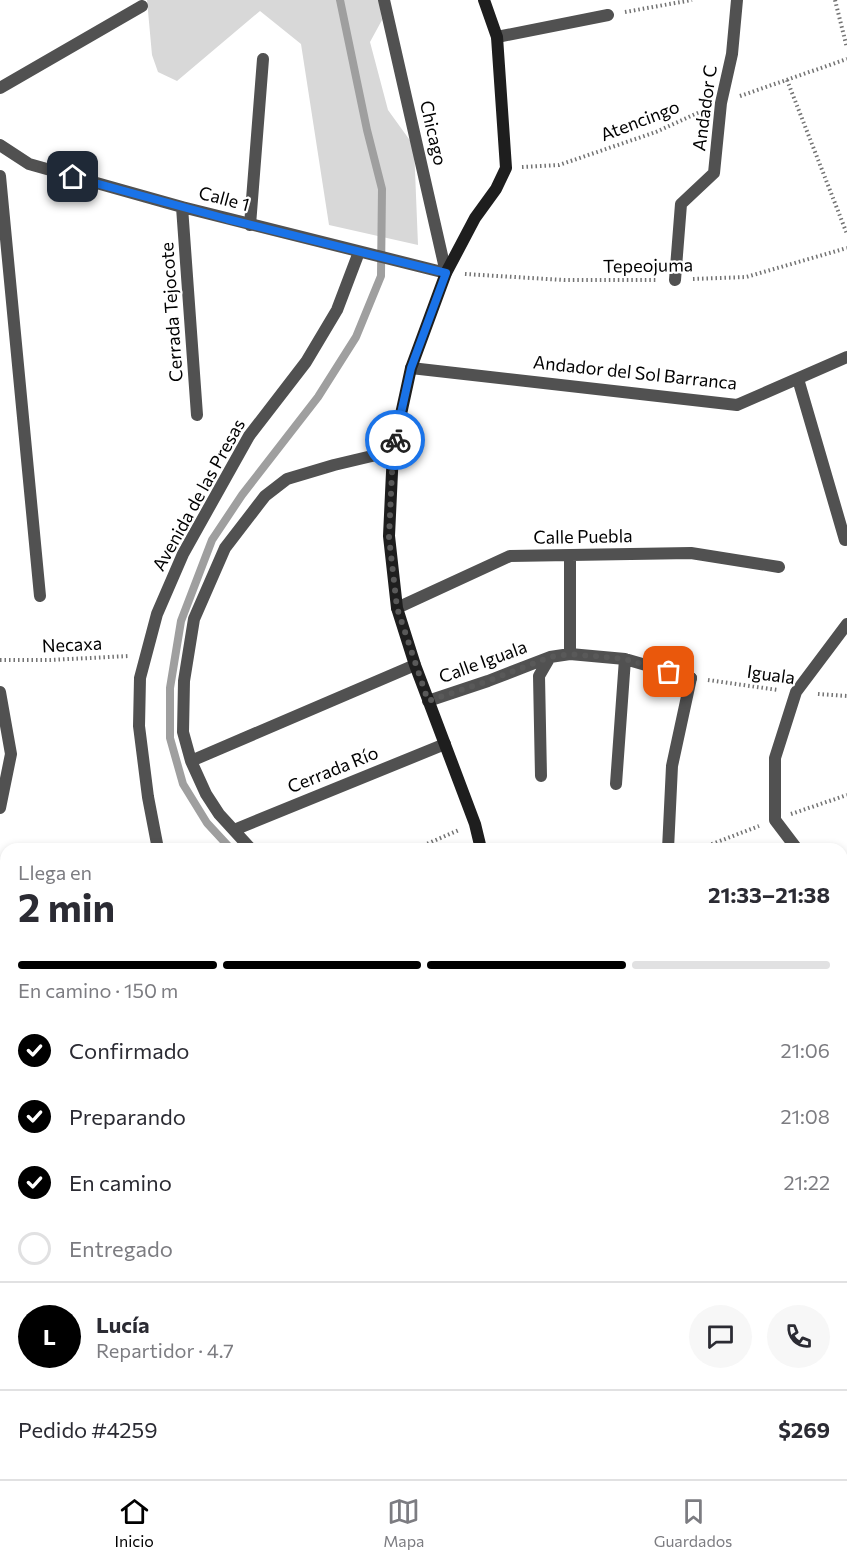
<!DOCTYPE html>
<html lang="es">
<meta charset="utf-8">
<style>
:root{--surface:#fff;--page:#f7f7f7;--text:#2b2b33;--muted:#7c7c81;--line:#e1e1e2;--accent:#000}
body{margin:0;font-family:Commissioner,sans-serif;background:var(--page);color:var(--text);height:100vh;display:flex;flex-direction:column;font-size:22px;white-space:nowrap}
*{box-sizing:border-box;margin:0}
p{font-size:20px;color:var(--muted)}
.icon{flex:none;width:33px;height:33px;fill:none;stroke:currentColor;stroke-width:2;stroke-linecap:round;stroke-linejoin:round}
.map{position:relative;flex:1;overflow:hidden}
.drawer{position:absolute;left:0px;top:843px;width:848px;height:636px;display:flex;flex-direction:column;background:var(--surface);border-radius:18px 18px 0 0;box-shadow:0 3px 9px #0003}
.drawer>*{flex:none}
.pin{position:absolute;display:grid;place-items:center;width:51px;height:51px;color:#fff;margin:-26px;border-radius:12px;box-shadow:0 3px 9px #0006}
.courier{position:absolute;display:grid;place-items:center;width:60px;height:60px;margin:-30px;border:4px solid #1a73e8;border-radius:50%;background:#fff;color:#222;box-shadow:0 2px 8px #0007}
.headline em{font-style:normal;font-weight:700}
.headline div{display:flex;flex-direction:column-reverse}
.headline{display:flex;align-items:center;justify-content:space-between;height:102px;padding:0 18px}
h1{font-size:39px;font-weight:700;line-height:45px}
.bar{display:grid;grid-template-columns:repeat(4,1fr);gap:9px 6px;align-content:center;height:72px;padding:0 18px}
.bar i{height:8px;border-radius:4px;background:var(--line)}
.bar .current{background:var(--accent)}
.bar p{grid-column:span 4}
.line{display:flex;align-items:center;gap:15px;padding:0 18px;border-top:2px solid var(--line)}
.line div{flex:1}
.round{display:grid;place-items:center;flex:none;width:63px;height:63px;border-radius:32px;background:var(--page)}
ol{padding:0 18px;list-style:none}
li{display:flex;align-items:center;gap:18px;height:66px}
li p{margin-inline-start:auto}
li .icon{padding:6px;border-radius:50%;background:var(--accent);color:#fff;stroke-width:4}
li:last-child{color:var(--muted)}
li i{width:33px;height:33px;border:3px solid var(--line);border-radius:50%}
.dock{display:flex;justify-content:space-around;align-items:center;height:84px;border-top:2px solid var(--line);background:var(--surface);font-size:16px;color:var(--muted)}
.dock a{display:grid;justify-items:center;gap:3px}
.dock .current{color:var(--accent)}
.map>svg:first-child{display:block}
.green{fill:#d8d8d8}
.lines{fill:none;stroke-linecap:round;stroke-linejoin:round}
.stream{stroke:#9f9f9f;stroke-width:8}
.path{stroke:#737373;stroke-width:4;stroke-dasharray:1.5 3;stroke-linecap:butt}
.lane{stroke:#515151;stroke-width:12}
.street{stroke:#515151;stroke-width:12}
.secondary{stroke:#1e1e1e;stroke-width:12}
.done{stroke:#595959;stroke-width:6;stroke-dasharray:0 10.8}
.route{stroke:#1a73e8;stroke-width:8}
.labels{text-anchor:middle;stroke-width:4.5;stroke-linejoin:round;paint-order:stroke}
.street-label{font-size:18px;fill:#000;stroke:#fff}
</style>
<div class="map">
<svg width="847" height="1479" viewBox="0 0 847 1479">
<rect width="100%" height="100%" fill="#fff"/>
<path class="green" d="M147,0h232l3,20 -12,22 18,68 26,36 4,99 -89,-20 -28,-181 -41,-33 -83,70 -19,-9 -6,-17z
M0,1132l6,19v294l-6,-5z
M33,1473h307l3,2v4h-305z"/>
<g class="lines">
<path class="stream" d="M231,849l-24,-26 -24,-39 -13,-46v-50l11,-67 31,-81 30,-45 76,-98 38,-60 25,-61 1,-87 -15,-59 -27,-130
M528,1473l3,6"/>
<path class="path" d="M835,0l12,48
M625,12l67,-12
M787,80l60,154
M740,96l107,-37
M522,167l37,-2 97,-33 46,-21
M465,274l99,6h94
M693,279l53,-2 101,-29
M0,660h50l79,-4
M708,680l70,10
M818,694l29,2
M791,814l56,-19
M415,849l44,-19
M699,849l60,-23
M842,966l5,-5"/>
<path class="lane" d="M250,225l13,-166
M675,280l6,-76 33,-31 7,-70 11,-49 5,-54
M798,379l47,161
M668,849l4,-83 19,-88
M797,849l-22,-29v-62l21,-66 51,-68
M842,908l5,7"/>
<path class="street" d="M497,37l111,-22
M0,88l142,-82
M0,145l29,19 153,43 264,66 -62,-273
M0,176l40,420
M182,207l15,208
M411,368l326,37 110,-48
M570,556v98
M397,608l113,-52 181,-3 88,14
M0,692l11,62 -11,54
M428,701l60,-20 62,-24 20,-3 55,5 66,19
M191,761l224,-96
M541,776l-2,-100 11,-19
M616,784l9,-125
M234,830l211,-86
M158,849l-10,-52 -9,-71 1,-48 17,-64 26,-60 66,-118 57,-74 31,-52 22,-58
M251,849l-32,-35 -13,-20 -15,-33 -8,-29 1,-51 10,-62 31,-71 40,-52 22,-17 47,-14 59,-14
M0,878l6,35
M842,1207l5,-7
M842,1327l5,-7
M384,1473l11,6
M451,1473l2,6
M546,1479l6,-6
M664,1479l6,-6
M801,1479l5,-6"/>
<path class="secondary" d="M481,849l-6,-25 -60,-159 -18,-57 -8,-72 4,-85 18,-83 35,-95 29,-55 21,-29 10,-21 -9,-131 -13,-37
M842,1434l5,4"/>
</g>
<g class="lines">
<path class="done" d="M395,440l-2,11 -4,86 8,71 31,93 60,-20 62,-24 20,-3 55,5 44,13"/>
<path class="route" d="M73,177l154,42 219,54 -35,95 -16,72"/>
</g>
<g class="labels">
<g class="street-label">
<text transform="translate(705 108) rotate(-82)" y="6">Andador C</text>
<text transform="translate(640 121) rotate(-21)" y="6">Atencingo</text>
<text transform="translate(433 133) rotate(77)" y="6">Chicago</text>
<text transform="translate(224 199) rotate(15)" y="6">Calle 1</text>
<text transform="translate(648 266) rotate(-1)" y="6">Tepeojuma</text>
<text transform="translate(172 312) rotate(-94)" y="6">Cerrada Tejocote</text>
<text transform="translate(635 373) rotate(6)" y="6">Andador del Sol Barranca</text>
<text transform="translate(199 495) rotate(-61)" y="6">Avenida de las Presas</text>
<text transform="translate(583 537) rotate(-1)" y="6">Calle Puebla</text>
<text transform="translate(72 645) rotate(-3)" y="6">Necaxa</text>
<text transform="translate(483 662) rotate(-20)" y="6">Calle Iguala</text>
<text transform="translate(771 675) rotate(8)" y="6">Iguala</text>
<text transform="translate(333 770) rotate(-22)" y="6">Cerrada Río</text>
</g>
</g>
</svg>
<div class="pin" style="left:669px;top:672px;background:#ea580c"><svg class="icon" aria-label="bag" viewBox="0 0 24 24"><path d="M5 8h14l-1 12H6zM9 8a3 3 0 0 1 6 0"/></svg></div>
<div class="pin" style="left:73px;top:177px;background:#1f2937"><svg class="icon" aria-label="home" viewBox="0 0 24 24"><path d="M3 11l9-7 9 7M6 9v11h12V9"/></svg></div>
<div class="courier" style="left:395px;top:440px"><svg class="icon" aria-label="bike" viewBox="0 0 24 24"><circle cx="6" cy="16" r="4"/><circle cx="18" cy="16" r="4"/><path d="M6 16l4-8h5l3 8M10 8l3 8H6M13 5h3"/></svg></div>
<section class="drawer">
<div class="headline"><div><h1>2 min</h1><p>Llega en</p></div><em>21:33–21:38</em></div>
<div class="bar"><i class="current"></i><i class="current"></i><i class="current"></i><i></i><p>En camino · 150 m</p></div>
<ol>
<li><svg class="icon" aria-label="check" viewBox="0 0 24 24"><path d="M5 12l5 5 9-10"/></svg>Confirmado<p>21:06</p></li>
<li><svg class="icon" aria-label="check" viewBox="0 0 24 24"><path d="M5 12l5 5 9-10"/></svg>Preparando<p>21:08</p></li>
<li><svg class="icon" aria-label="check" viewBox="0 0 24 24"><path d="M5 12l5 5 9-10"/></svg>En camino<p>21:22</p></li>
<li><i></i>Entregado</li>
</ol>
<div class="line" style="height:108px"><b class="round" style="background:var(--accent);color:#fff">L</b><div><b>Lucía</b><p>Repartidor · 4.7</p></div><a class="round"><svg class="icon" aria-label="chat" viewBox="0 0 24 24"><path d="M4 5h16v11H9l-5 4z"/></svg></a><a class="round"><svg class="icon" aria-label="phone" viewBox="0 0 24 24"><path d="M5 4h4l2 5-3 2q2 4 5 5l2-3 5 2v4C11 20 4 13 5 4z"/></svg></a></div>
<div class="line" style="height:78px"><div>Pedido #4259</div><b>$269</b></div>
</section>
</div>
<nav class="dock">
<a class="current"><svg class="icon" aria-label="home" viewBox="0 0 24 24"><path d="M3 11l9-7 9 7M6 9v11h12V9"/></svg>Inicio</a>
<a><svg class="icon" aria-label="map" viewBox="0 0 24 24"><path d="M3 6l6-2 6 2 6-2v14l-6 2-6-2-6 2zM9 4v14M15 6v14"/></svg>Mapa</a>
<a><svg class="icon" aria-label="saved" viewBox="0 0 24 24"><path d="M7 4h10v16l-5-4-5 4z"/></svg>Guardados</a>
</nav>
